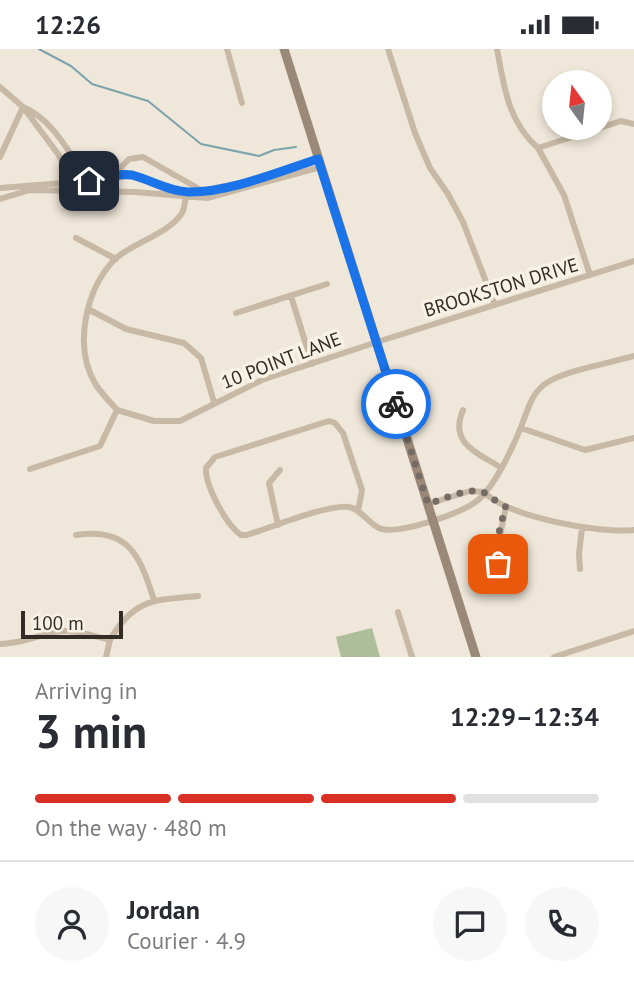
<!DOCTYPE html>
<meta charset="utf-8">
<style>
:root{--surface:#fff;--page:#f7f7f7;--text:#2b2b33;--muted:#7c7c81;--line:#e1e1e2;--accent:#d93025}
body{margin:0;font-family:"PT Sans",sans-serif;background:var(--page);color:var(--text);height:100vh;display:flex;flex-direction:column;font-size:26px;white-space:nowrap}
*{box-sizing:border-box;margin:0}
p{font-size:23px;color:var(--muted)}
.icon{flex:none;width:38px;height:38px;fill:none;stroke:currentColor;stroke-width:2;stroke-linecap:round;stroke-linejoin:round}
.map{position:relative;height:608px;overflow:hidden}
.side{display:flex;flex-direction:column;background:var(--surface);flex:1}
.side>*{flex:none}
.needle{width:46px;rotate:345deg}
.fabs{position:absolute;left:542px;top:21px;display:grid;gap:14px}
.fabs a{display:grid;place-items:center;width:70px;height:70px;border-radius:50%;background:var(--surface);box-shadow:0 4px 10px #0003;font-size:35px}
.scale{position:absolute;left:21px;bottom:18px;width:102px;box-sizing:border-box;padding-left:7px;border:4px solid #332c26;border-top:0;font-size:19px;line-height:24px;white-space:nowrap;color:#332c26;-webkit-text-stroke:5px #f8f1e5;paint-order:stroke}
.pin{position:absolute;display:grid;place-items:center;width:60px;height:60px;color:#fff;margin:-30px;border-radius:14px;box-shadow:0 4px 10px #0006}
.courier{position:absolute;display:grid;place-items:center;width:70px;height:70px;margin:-35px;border:5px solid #1a73e8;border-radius:50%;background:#fff;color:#222;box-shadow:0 2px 9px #0007}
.head em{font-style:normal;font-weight:700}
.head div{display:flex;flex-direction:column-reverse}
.head{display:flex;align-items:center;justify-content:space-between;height:119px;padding:0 35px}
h1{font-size:46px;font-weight:700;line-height:52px}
.bar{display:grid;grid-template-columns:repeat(4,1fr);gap:10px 7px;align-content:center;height:84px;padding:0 35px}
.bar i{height:9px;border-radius:5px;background:var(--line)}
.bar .current{background:var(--accent)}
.bar p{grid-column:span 4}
.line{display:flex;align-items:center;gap:18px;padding:0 35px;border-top:2px solid var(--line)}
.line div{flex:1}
.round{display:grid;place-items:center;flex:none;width:74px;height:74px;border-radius:37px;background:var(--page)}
.status{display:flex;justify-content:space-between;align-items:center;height:49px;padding:0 35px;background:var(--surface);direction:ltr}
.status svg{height:19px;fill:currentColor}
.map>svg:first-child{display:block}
.green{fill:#aebd9a}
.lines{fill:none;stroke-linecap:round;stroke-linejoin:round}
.stream{stroke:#7aa3ab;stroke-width:2}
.street{stroke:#c7b9a6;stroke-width:6}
.secondary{stroke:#9a8878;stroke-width:9}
.done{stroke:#756d65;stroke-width:7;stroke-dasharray:0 12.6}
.route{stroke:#1a73e8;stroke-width:9}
.labels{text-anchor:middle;stroke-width:7;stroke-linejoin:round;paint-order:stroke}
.street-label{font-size:19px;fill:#332c26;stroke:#f8f1e5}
</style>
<div class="status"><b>12:26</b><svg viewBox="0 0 49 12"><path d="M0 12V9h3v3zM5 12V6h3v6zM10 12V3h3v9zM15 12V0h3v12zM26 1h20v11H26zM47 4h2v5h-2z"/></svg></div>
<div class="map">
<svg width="634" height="608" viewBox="0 0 634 608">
<rect width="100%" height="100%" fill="#efe7d9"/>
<path class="green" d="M372,579l8,29h-39l-5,-20z"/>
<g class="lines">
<path class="stream" d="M39,0l32,17 21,18 56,17 53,43 58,12 15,-6 22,-3"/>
<path class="street" d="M227,0l15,54
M388,0l27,84 15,35 18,26 15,28 32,83
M497,0c7,37 11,73 41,99
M0,38l23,20 -23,50
M113,127l16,-17 14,-2 58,33
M0,139l89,-7 40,-6 39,13 19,4 15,-1 38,-8 79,-24
M86,143l-13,-10 -15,-28 -35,-47c30,12 47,48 66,74
M0,150l30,-9 105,2 72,6 114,-31
M76,189l40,21
M590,226l-26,-80 -26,-47 83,-27 13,3
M291,247l21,68
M88,260l38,20 58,14 17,15 13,44
M236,264l91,-29
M117,361l37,11h26l82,-41 115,-38 257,-81
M117,361c-7,-8 -15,-16 -21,-25 -23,-37 -11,-95 19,-126 16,-15 55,-26 67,-46 3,-5 3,-15 5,-21
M463,361c-14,33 13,42 37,57
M521,379l64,22 49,-12
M30,420l70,-23 17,-36
M484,443c24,25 116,42 150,38
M428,455l42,-13 14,1
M358,462l4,-21 -19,-57 -8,-10 -6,-2 -114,36 -9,11c-1,17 20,57 35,67h6c23,-7 80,-31 102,-28 12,2 19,16 30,21 17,8 79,-14 95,-25 19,-12 39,-56 47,-76 7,-17 10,-35 27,-45 20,-12 62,-19 86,-26
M278,476l-9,-42 11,-13
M76,486c53,-8 64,21 78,65
M580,520l-1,-15 3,-26
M501,524l-4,-24 9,-42
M398,563l14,45
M110,591c24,-42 45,-40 88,-44
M0,595c20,0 36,-8 55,-12 17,-4 37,4 55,8l-4,17
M554,608l80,-26"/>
<path class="secondary" d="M284,0l192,608"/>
</g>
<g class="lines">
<path class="done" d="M396,355l32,100c14,-4 39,-17 55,-12 6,3 14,11 23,15 -6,18 -11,38 -8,57"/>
<path class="route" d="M89,132c13,-3 29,-8 43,-6 19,5 36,16 56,17 41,1 92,-21 130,-33l78,245"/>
</g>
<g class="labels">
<g class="street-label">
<text transform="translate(501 238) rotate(-17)" y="7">BROOKSTON DRIVE</text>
<text transform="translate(281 311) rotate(-21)" y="7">10 POINT LANE</text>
</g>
</g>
</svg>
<div class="fabs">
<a><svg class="needle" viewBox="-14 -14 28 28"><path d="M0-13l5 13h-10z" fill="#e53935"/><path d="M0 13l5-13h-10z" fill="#7c7c81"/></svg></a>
</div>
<div class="scale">100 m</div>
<div class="pin" style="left:498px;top:515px;background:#ea580c"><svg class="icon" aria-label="bag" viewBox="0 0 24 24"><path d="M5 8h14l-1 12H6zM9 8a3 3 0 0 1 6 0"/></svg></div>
<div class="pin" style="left:89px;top:132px;background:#1f2937"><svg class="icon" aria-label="home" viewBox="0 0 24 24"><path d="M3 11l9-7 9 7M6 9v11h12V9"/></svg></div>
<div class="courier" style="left:396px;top:355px"><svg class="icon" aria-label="bike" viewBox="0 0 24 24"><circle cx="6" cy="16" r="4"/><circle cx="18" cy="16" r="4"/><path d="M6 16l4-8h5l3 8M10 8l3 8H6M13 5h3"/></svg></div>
</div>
<section class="side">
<div class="head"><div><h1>3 min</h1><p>Arriving in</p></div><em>12:29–12:34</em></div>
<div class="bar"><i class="current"></i><i class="current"></i><i class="current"></i><i></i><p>On the way · 480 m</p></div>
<div class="line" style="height:126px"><a class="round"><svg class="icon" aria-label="person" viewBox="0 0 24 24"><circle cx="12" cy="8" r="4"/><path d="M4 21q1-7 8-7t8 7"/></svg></a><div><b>Jordan</b><p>Courier · 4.9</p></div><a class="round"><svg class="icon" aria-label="chat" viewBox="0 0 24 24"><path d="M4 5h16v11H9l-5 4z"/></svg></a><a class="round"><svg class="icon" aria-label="phone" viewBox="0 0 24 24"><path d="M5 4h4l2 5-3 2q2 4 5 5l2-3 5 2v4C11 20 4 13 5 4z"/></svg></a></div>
</section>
